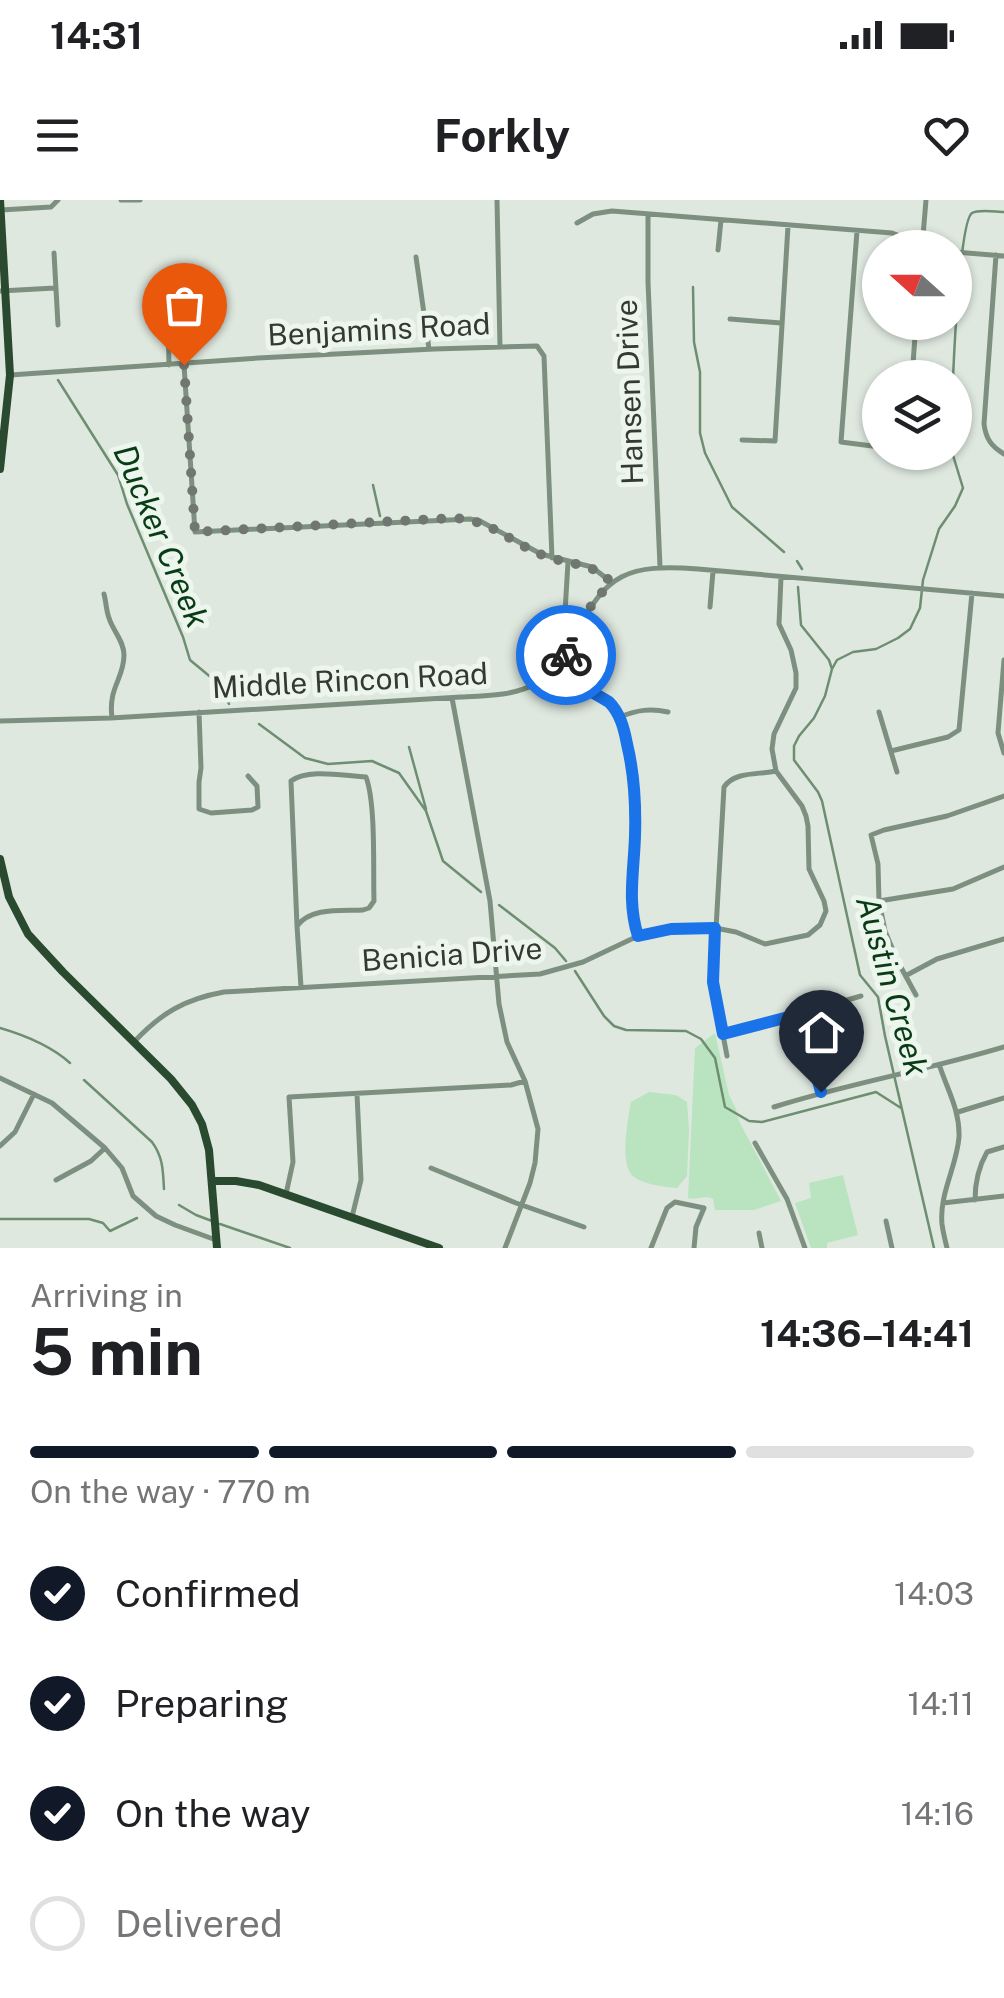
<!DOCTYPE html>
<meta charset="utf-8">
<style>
:root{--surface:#fff;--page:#f6f6f6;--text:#202124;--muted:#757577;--line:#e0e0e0;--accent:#111827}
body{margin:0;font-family:"Public Sans",sans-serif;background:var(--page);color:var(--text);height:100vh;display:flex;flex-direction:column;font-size:38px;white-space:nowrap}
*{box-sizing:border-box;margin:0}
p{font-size:32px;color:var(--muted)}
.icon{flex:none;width:55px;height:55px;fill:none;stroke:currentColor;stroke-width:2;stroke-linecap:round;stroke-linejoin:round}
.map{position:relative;height:1048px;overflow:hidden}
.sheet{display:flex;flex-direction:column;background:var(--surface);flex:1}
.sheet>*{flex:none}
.needle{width:65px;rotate:291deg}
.fabs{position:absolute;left:862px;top:30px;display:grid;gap:20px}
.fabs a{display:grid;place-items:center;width:110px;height:110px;border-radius:50%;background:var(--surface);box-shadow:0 2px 8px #0004;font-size:50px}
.pin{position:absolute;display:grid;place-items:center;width:85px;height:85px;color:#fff;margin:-102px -42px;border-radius:50% 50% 50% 0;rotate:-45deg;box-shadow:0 0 10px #0007}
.pin .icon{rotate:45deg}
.courier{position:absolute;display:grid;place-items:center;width:100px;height:100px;margin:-50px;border:8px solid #1a73e8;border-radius:50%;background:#fff;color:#222;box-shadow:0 2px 12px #0007}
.overview em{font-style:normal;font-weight:700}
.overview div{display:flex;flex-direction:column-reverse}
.overview{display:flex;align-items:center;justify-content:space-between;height:170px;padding:0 30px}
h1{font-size:65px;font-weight:700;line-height:75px}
.bar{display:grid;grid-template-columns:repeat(4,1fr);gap:15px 10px;align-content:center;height:120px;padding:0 30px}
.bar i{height:12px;border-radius:8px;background:var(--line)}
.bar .active{background:var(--accent)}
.bar p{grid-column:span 4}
ol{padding:0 30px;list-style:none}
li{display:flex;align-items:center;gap:30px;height:110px}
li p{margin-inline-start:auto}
li .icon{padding:10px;border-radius:50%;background:var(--accent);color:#fff;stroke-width:4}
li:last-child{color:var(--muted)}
li i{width:55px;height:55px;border:5px solid var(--line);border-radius:50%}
.status{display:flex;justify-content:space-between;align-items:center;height:70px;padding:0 50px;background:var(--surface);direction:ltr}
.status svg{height:28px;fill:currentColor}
header{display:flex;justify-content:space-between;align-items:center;height:130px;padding:0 30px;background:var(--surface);font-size:45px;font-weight:700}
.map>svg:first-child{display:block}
.green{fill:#bae4bf}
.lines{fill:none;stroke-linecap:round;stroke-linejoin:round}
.stream{stroke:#6e8e72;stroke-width:2.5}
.minor{stroke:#7d907f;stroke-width:5}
.major{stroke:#294a2e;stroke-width:8}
.done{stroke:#707670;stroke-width:10;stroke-dasharray:0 18}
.route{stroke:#1a73e8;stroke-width:12}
.labels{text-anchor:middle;stroke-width:10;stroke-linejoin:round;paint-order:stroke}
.street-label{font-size:30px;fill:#353935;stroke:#ecf6ec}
.water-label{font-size:32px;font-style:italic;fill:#093b16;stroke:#ecf6ec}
</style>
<div class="status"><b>14:31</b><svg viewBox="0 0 49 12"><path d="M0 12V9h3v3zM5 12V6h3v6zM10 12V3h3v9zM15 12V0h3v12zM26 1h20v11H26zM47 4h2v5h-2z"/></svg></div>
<header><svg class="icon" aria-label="menu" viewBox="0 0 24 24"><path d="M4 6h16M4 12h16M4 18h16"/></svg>Forkly<svg class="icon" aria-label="heart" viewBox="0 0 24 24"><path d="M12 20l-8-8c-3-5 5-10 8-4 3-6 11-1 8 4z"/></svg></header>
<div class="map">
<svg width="1004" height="1048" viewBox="0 0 1004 1048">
<rect width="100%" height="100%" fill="#dee8df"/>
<path class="green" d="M715,833l14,62 7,14 3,12 42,80 -27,9h-39l-2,-11c-9,-5 -16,2 -25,-1l7,-150z
M649,892l27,3 11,7 2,27 -2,47 -10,12c-13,-1 -38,-4 -46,-14 -11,-14 -3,-56 0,-72z
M843,975l15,60 -31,8v5h-16l-16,-45 16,-5 -2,-15z"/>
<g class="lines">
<path class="stream" d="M693,87l1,55 6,30v61l5,20 27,54 52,45
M953,178c1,-23 7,-157 19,-165 7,-4 24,-1 32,-1
M58,180l60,95 9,29 56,133 7,23 29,24 10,20
M373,285l7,31
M797,361l5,8
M798,387l3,38 28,35 3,9
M259,524l46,34 23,6 44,-3 27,12 27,38 17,50 38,31
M409,547l17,62
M499,705l56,43 11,13
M575,771l29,45 10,10 12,4 60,1 15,8 14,19 10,49 24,14 13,1 114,-30 25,16
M0,828c24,7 51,18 70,35
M84,880l68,62c11,15 11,28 12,47
M179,1005l17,10 16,6
M0,1019h89l14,4 7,8 27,-13
M220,1024l70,24
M934,1048l-49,-212 -7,-39 -18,-22 -38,-174 -4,-9 -24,-32v-14l5,-10 15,-18 11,-22 7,-27 5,-9 16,-8 23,-3 22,-11 12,-9 10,-21 3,-28 16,-51 16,-23 8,-18 -11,-36"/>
<path class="minor" d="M121,0h19
M497,0l3,147
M1,10l50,-3 7,-7
M648,16v66l12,285
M577,23l16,-9 19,-3 280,22 40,15
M857,31l-16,211 39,5
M922,48l4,-48
M718,50l3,-30
M955,52l49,4
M54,53l4,72
M996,55l-12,169c2,15 7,22 20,30
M416,57l13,92
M0,91l55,-3
M168,118l1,47
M730,119l51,4
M184,165l11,167 275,-13 10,2 61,33 51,13 19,15
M10,175l248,-17 176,-9 103,-3 7,10 8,202
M912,178l4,-56
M742,240l33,1 13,-215
M104,394c2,7 2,16 5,24 4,13 15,23 15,37 0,24 -16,32 -12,63
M710,407l3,-36
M565,412l3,-50
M1004,460l-6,73 6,20
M555,470l54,32c11,11 15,26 18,42 7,29 8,62 8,92 -1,34 -8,67 3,100
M452,498l38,203 9,103 8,38 18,39 13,48 -3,34 -5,20 -25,65
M199,512l2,56 -2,14v27l12,4 41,-3 6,-3 -1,-21 -9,-10
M879,512l18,60
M620,517c17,-7 30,-9 48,-5
M0,521l111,-3 350,-21c25,-1 53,-1 76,-14 19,-11 29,-27 38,-46 30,-65 54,-73 123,-68l306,27
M891,551l57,-14 11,-7 13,-137
M879,701l74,-12 51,-22
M297,726l-6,-145c17,-13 53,-5 75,-4 10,27 7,92 8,124l-5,7 -6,2c-22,1 -52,-3 -66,16l4,61
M907,775l30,-16 67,-20
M916,795l-19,-35 -12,-29 -6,-30 -1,-37 -7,-29 13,-5 63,-14 57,-20
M800,818l6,-6 55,-16
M724,834l72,-19 7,9 18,68
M134,842c27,-29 51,-43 90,-50l316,-18 43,-12 55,-26 33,-7 44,-1 21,4 29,12 43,-9 12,-10 6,-14 -2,-10 -15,-32 -1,-43 -2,-10 -4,-10 -26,-35 -4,-22 2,-15 22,-46v-15l-5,-23 -12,-26 2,-47
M727,856l-14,-74 11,-195c11,-16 34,-12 52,-16
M940,867c8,24 20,44 19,70 -2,29 -20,57 -17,87 1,8 3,16 5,24
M0,878l52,25 53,45 17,20 11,28 23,20 19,9 41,15
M774,907c76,-24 154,-37 230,-60
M958,912l46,-14
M755,943l32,56 18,49
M0,946l15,-14 19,-38
M431,968l85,35 68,24
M56,980l35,-19 14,-13
M286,994l7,-32 -4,-65 222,-12 14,-4
M975,1000c0,-16 4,-34 12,-48l17,-5
M943,1003l61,-7
M352,1017l9,-37 -4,-86
M886,1021l6,27
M759,1033l3,15
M651,1048l16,-40 8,-6 29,6 -8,19 -2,21"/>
<path class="major" d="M0,269l10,-94 -10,-175
M0,659l9,38 19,37 35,38 108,107 21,26 10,19 7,26 8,98
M213,981h23l23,4 180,63"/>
</g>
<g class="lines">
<path class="done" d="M184,165l11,167 259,-14c36,2 55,23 86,36 27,12 49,6 71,28l-19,22 -26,51"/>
<path class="route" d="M566,455l-11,15 54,32c11,11 15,26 18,42 7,29 9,62 8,92 -1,34 -8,67 3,100l33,-7 44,-1 -2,54 10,52 73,-19 7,9 18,68"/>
</g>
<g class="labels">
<g class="street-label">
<text transform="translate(379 130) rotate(-3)" y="10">Benjamins Road</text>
<text transform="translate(630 192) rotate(-92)" y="10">Hansen Drive</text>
<text transform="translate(350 481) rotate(-3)" y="10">Middle Rincon Road</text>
<text transform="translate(452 755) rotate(-4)" y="10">Benicia Drive</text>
</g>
<g class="water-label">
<text transform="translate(161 336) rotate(67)" y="11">Ducker Creek</text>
<text transform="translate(892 786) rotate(74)" y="11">Austin Creek</text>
</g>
</g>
</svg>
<div class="fabs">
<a><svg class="needle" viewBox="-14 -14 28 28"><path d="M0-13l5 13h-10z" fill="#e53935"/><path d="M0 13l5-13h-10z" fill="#757577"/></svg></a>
<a><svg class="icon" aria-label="layers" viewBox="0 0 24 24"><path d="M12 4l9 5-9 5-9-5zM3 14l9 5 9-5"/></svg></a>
</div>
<div class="pin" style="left:184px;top:165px;background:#ea580c"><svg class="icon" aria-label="bag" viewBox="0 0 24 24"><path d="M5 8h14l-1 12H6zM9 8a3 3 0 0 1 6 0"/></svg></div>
<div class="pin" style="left:821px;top:892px;background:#1f2937"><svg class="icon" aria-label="home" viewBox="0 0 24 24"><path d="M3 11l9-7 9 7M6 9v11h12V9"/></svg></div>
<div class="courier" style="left:566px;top:455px"><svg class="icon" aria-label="bike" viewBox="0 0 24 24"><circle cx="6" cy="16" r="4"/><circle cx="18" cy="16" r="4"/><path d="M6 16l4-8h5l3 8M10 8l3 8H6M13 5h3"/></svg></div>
</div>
<section class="sheet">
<div class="overview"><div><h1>5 min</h1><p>Arriving in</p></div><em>14:36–14:41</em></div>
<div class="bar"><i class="active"></i><i class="active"></i><i class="active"></i><i></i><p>On the way · 770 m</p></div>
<ol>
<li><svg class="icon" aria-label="check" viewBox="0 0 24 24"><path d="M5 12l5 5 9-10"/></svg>Confirmed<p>14:03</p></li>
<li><svg class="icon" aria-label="check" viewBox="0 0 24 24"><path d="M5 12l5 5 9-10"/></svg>Preparing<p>14:11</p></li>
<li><svg class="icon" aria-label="check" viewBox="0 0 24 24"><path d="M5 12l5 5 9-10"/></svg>On the way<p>14:16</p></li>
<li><i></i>Delivered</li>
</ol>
</section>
